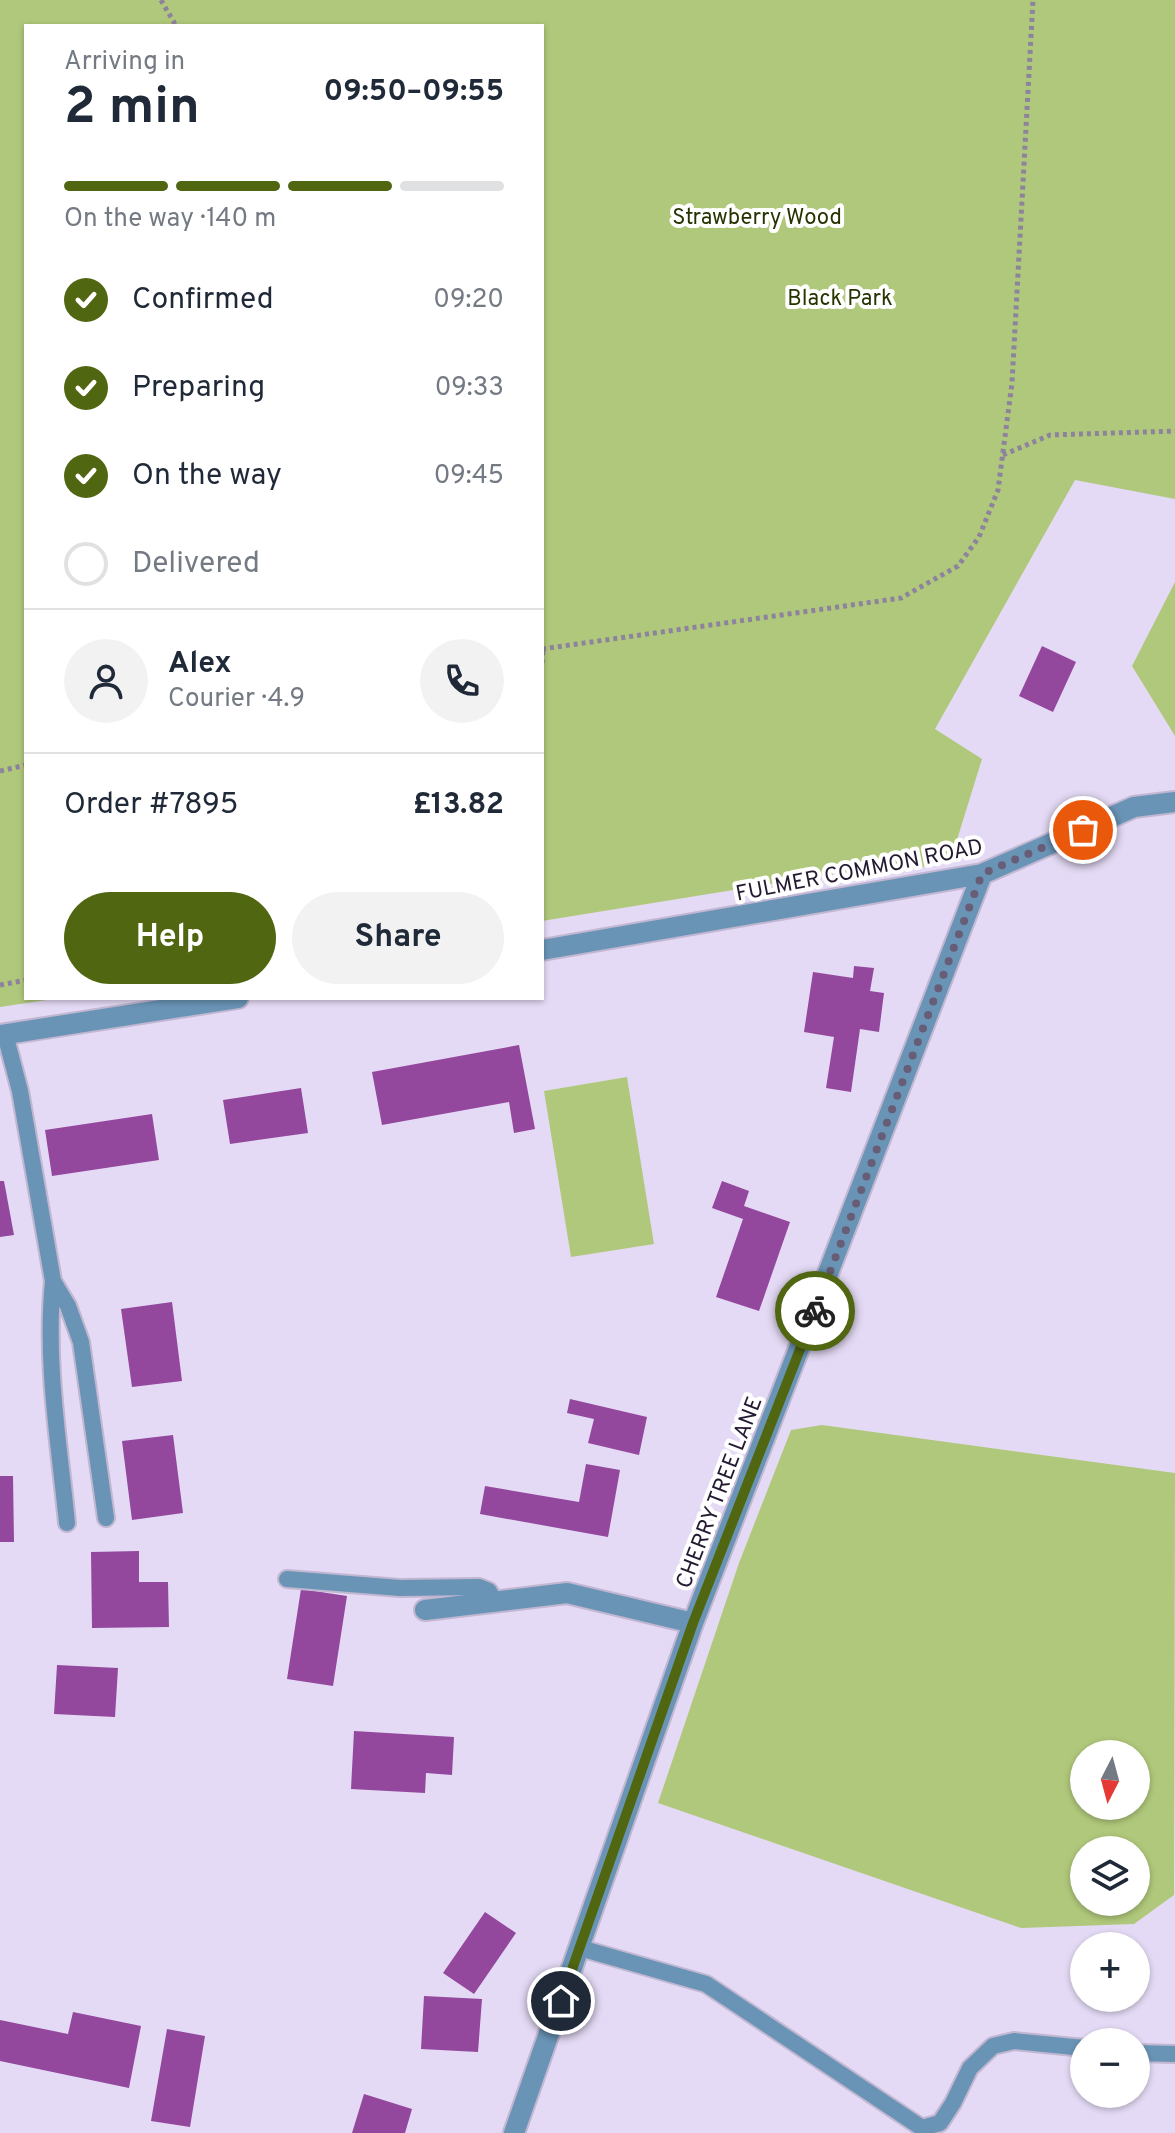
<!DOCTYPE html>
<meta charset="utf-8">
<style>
:root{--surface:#fff;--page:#f2f2f3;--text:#1f2937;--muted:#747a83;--line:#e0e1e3;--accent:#516611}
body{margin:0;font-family:Overpass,sans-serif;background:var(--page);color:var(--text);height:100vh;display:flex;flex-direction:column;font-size:30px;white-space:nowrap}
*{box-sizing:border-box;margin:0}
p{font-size:26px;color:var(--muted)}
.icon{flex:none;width:44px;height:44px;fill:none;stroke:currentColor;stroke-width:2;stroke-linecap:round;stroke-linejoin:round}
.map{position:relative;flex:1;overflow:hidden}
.details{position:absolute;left:24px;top:24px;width:520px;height:976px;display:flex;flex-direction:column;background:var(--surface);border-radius:0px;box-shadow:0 2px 6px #0004}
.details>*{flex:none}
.needle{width:52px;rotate:186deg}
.controls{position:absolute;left:1070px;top:1740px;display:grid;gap:16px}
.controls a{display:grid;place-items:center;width:80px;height:80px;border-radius:50%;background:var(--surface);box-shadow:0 2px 6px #0004;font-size:40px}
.pin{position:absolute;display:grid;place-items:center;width:68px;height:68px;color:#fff;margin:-34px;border:4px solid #fff;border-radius:50%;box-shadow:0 2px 8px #0007}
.courier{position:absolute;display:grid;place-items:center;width:80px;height:80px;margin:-40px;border:6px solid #516611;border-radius:50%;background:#fff;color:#222;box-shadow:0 2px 10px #0007}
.head em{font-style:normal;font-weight:700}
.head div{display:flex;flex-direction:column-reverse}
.head{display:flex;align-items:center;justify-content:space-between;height:136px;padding:0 40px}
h1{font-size:52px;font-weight:700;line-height:60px}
.bar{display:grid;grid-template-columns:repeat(4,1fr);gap:12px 8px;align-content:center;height:96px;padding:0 40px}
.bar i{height:10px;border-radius:6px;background:var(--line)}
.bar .selected{background:var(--accent)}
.bar p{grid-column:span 4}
.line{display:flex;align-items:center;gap:20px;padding:0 40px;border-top:2px solid var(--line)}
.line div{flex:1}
.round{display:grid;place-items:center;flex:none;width:84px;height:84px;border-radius:42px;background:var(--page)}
ol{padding:0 40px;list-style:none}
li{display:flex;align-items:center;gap:24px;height:88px}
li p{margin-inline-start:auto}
li .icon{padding:8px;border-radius:50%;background:var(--accent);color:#fff;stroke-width:4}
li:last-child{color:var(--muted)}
li i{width:44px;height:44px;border:4px solid var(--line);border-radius:50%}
.action{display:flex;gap:16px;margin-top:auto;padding:16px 40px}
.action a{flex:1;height:92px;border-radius:48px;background:var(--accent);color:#fff;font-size:32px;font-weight:700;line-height:92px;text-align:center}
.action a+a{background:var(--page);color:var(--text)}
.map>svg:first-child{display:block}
.green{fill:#b0c87b;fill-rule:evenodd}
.building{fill:#93479d}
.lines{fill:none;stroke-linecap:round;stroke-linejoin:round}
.lane-casing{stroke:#c1b7d2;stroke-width:20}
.street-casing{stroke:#c1b7d2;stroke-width:24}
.path{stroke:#8d839d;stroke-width:5;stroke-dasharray:4 4;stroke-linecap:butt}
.lane{stroke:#6a94b6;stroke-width:16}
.street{stroke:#6a94b6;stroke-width:20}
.done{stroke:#675d76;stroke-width:8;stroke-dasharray:0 14.4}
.route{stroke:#516611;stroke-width:10}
.labels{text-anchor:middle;stroke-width:8;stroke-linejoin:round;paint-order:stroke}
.park-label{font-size:22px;fill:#273300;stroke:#fff}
.street-label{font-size:22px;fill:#231931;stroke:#fff}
</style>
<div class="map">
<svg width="1175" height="2133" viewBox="0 0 1175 2133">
<rect width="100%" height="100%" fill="#e4daf5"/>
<path class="green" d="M0,0h1175v499l-100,-19 -140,249 47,30 -30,97 -32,12 -83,5 -295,48v-895h-516v972h34l-60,9z
M1175,582v154l-43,-70z
M627,1077l27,167 -83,13 -27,-166z
M822,1425l353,48 -1,422 -40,29 -113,4 -363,-125 81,-240 52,-133zM1136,1754v52h-52v-52zM1084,1850h52v52h-52z"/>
<path class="building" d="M1042,646l34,16 -23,50 -34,-16z
M854,966l20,2 -4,23 14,2 -5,39 -19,-3 -9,63 -25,-4 8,-51 -30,-5 9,-60 40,6z
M519,1045l16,84 -21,4 -5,-31 -127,23 -10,-53z
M301,1088l7,45 -78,11 -7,-44z
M152,1114l7,46 -107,16 -7,-46z
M0,1181h4l10,54 -14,2z
M722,1181l27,10 -5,15 46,16 -31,89 -43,-14 27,-78 -31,-11z
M172,1302l10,79 -50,6 -11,-78z
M570,1399l77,18 -8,38 -51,-12 6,-24 -27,-6z
M173,1435l10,78 -51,7 -10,-79z
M586,1464l34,6 -12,67 -128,-23 5,-28 94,16z
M0,1476h13l1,66h-14z
M139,1551v31h29l1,45 -77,1 -1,-76z
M301,1589l46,7 -14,90 -46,-7z
M57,1665l61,3 -3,49 -61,-3z
M354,1731l100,6 -2,38 -26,-2 -1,20 -74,-4z
M485,1912l31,21 -42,61 -31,-21z
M424,1996l58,3 -4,53 -57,-3z
M73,2012l68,14 -12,62 -129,-27v-41l68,14z
M167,2029l38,7 -15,91 -39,-6z
M364,2094l48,15 -7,24h-53z"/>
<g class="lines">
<g class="lane-casing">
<path id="lane" d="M5,1034l15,57 33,190c-8,81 6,162 14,242
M53,1281l15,25 13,36 25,176
M287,1579l113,9 79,-1 10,4 6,11
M580,1948l126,36 216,144 18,-5 13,-20 17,-35 23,-22 21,-5 70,7
M1136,2053l39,1"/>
</g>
<g class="street-casing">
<path id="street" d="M542,950l440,-76 152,-67 41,-5
M0,1035l238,-37
M425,1610l142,-17 126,30
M514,2133l179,-510 289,-749"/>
</g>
<path class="path" d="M161,0l15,26
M1003,455l47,-20 125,-4
M542,649l359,-51 57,-32 21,-29 19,-47 14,-107 21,-383
M542,663l1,-15
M0,771l26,-6
M0,985l26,-5"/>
<use href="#lane" class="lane"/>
<use href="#street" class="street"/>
</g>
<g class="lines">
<path class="done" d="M815,1311l167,-437 101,-44"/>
<path class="route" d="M561,2001l132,-378 122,-312"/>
</g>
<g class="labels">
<g class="park-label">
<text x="757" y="224">Strawberry Wood</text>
<text x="840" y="305">Black Park</text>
</g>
<g class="street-label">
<text transform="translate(859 869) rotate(-11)" y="8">FULMER COMMON ROAD</text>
<text transform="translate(718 1492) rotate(-69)" y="8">CHERRY TREE LANE</text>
</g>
</g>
</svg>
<div class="controls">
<a><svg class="needle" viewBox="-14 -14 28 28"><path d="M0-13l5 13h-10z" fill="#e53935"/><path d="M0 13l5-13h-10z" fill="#747a83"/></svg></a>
<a><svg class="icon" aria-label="layers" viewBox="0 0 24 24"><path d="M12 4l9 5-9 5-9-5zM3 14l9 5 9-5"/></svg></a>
<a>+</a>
<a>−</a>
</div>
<div class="pin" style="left:1083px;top:830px;background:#ea580c"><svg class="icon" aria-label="bag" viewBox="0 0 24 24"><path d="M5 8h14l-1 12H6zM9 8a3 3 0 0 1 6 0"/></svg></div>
<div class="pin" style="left:561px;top:2001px;background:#1f2937"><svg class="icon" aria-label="home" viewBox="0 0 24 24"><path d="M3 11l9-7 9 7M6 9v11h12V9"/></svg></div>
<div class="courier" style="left:815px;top:1311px"><svg class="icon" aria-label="bike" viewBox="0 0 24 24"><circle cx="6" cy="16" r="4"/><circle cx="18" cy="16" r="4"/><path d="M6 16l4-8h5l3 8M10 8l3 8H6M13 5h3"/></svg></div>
<section class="details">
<div class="head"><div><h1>2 min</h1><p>Arriving in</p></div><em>09:50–09:55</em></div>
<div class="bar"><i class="selected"></i><i class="selected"></i><i class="selected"></i><i></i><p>On the way · 140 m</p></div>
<ol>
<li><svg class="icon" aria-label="check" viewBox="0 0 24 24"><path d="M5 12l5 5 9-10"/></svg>Confirmed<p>09:20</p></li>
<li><svg class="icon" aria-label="check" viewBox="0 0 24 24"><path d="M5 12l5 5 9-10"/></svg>Preparing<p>09:33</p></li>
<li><svg class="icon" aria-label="check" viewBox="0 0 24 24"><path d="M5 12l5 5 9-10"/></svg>On the way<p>09:45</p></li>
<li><i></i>Delivered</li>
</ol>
<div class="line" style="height:144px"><a class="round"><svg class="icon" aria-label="person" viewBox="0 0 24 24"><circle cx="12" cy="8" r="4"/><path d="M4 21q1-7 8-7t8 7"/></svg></a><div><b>Alex</b><p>Courier · 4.9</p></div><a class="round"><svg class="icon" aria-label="phone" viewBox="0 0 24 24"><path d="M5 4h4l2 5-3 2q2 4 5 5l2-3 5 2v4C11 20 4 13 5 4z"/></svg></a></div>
<div class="line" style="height:104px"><div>Order #7895</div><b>£13.82</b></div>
<div class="action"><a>Help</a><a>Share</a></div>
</section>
</div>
